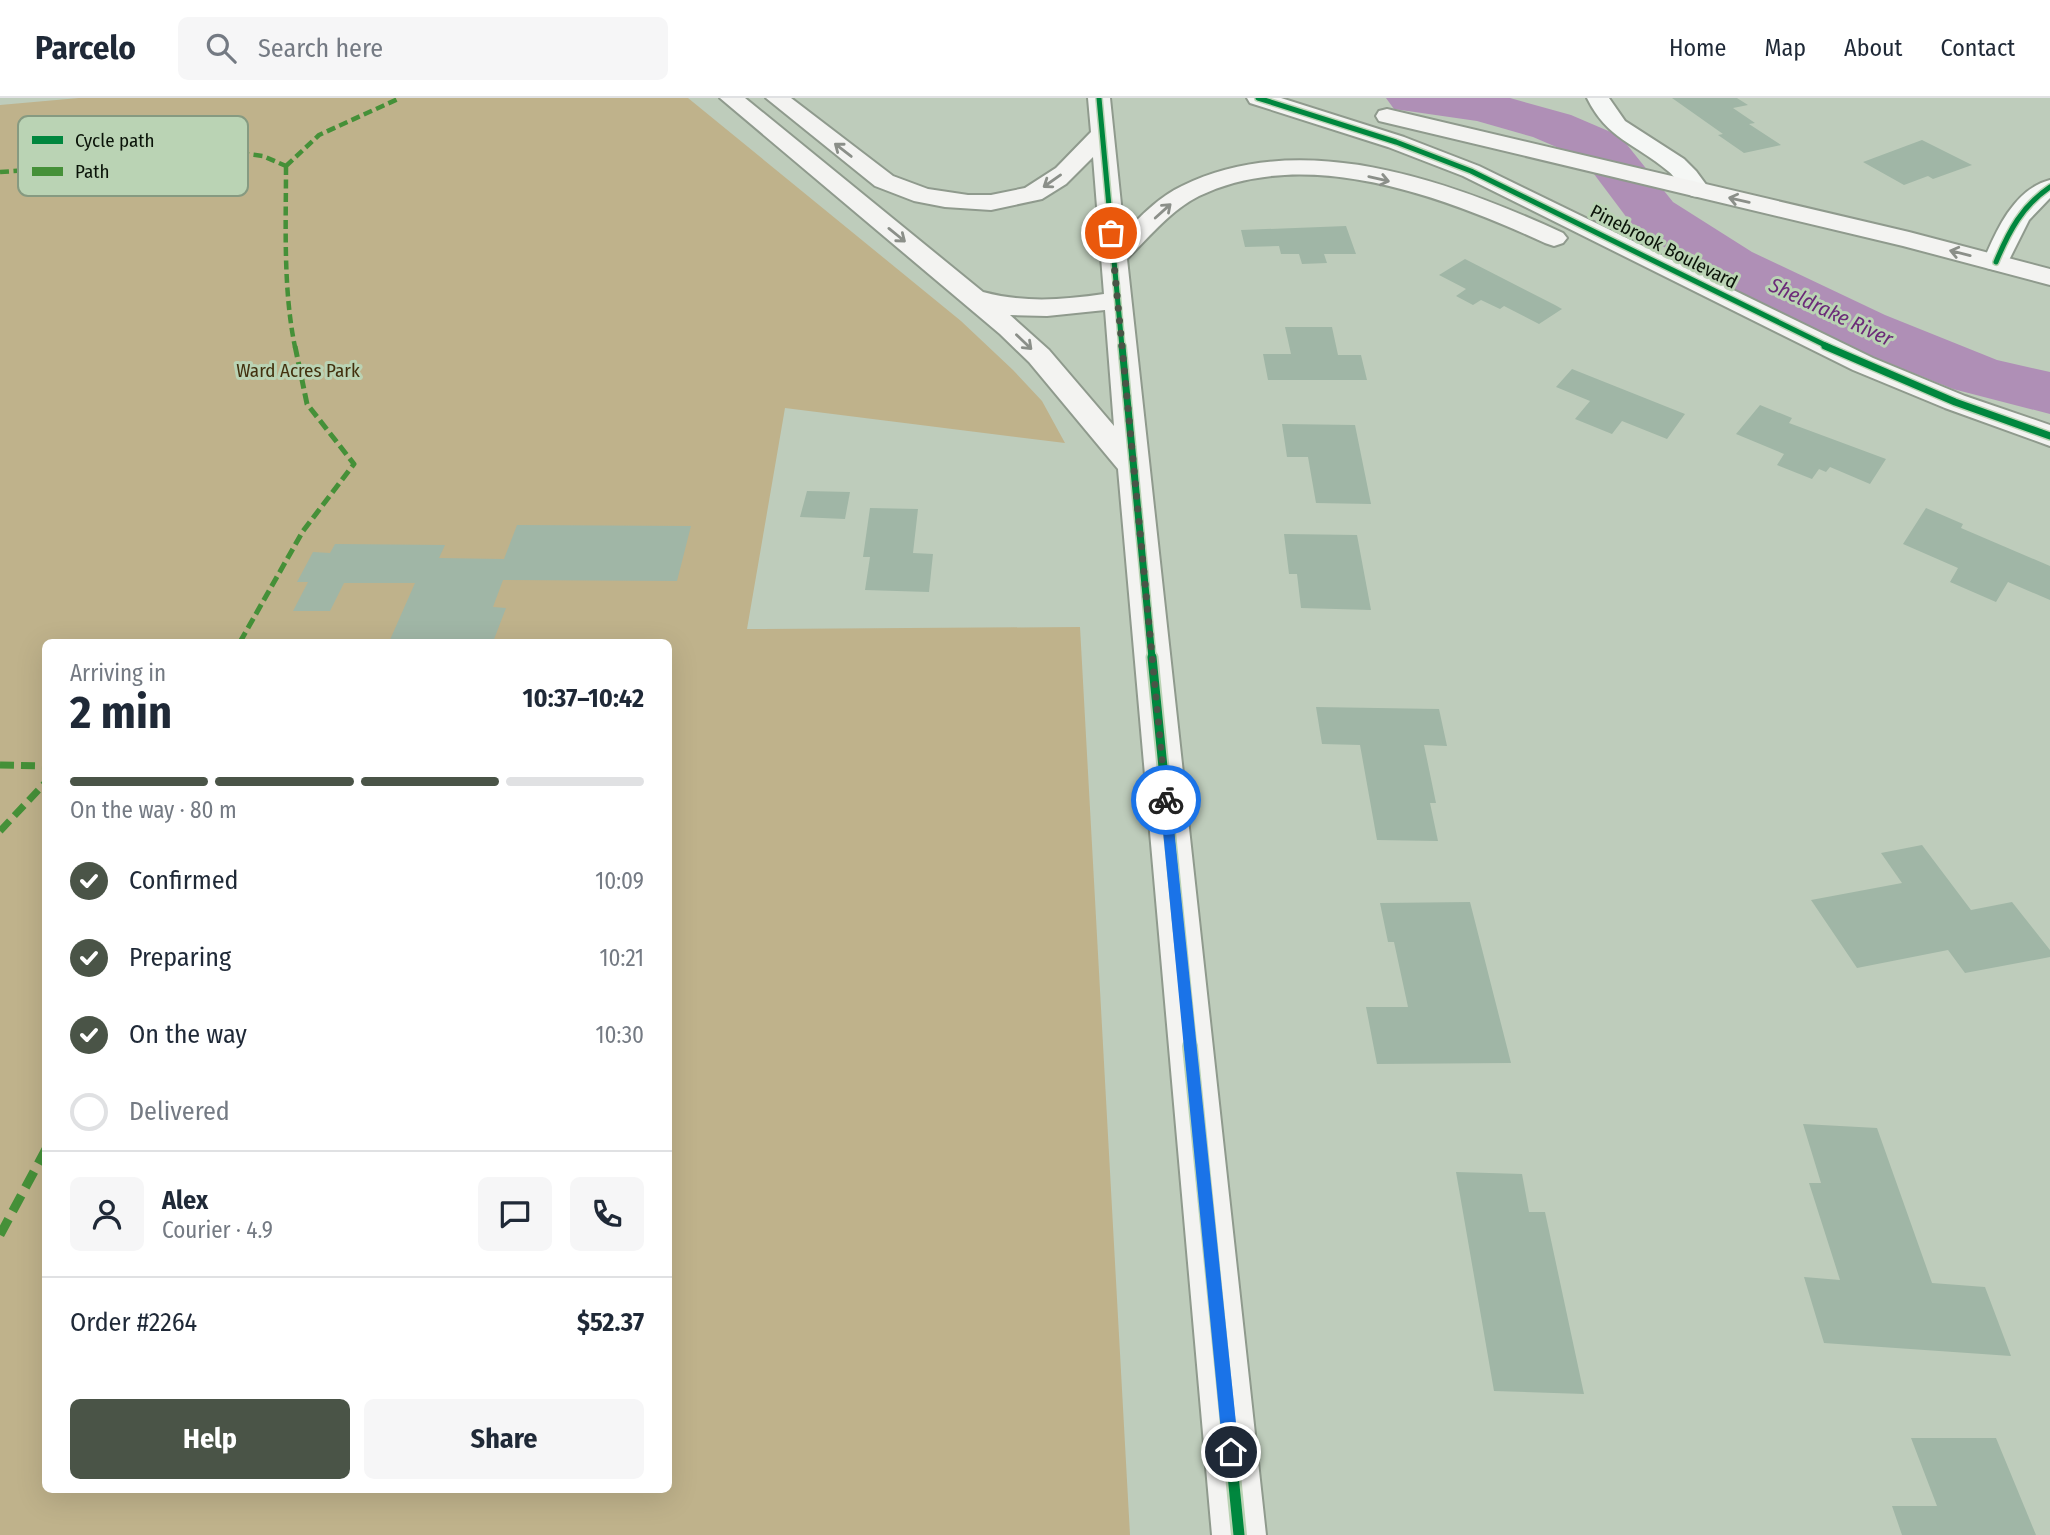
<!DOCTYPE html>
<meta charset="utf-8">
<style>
:root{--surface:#fff;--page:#f6f6f7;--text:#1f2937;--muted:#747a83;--line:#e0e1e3;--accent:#4a5447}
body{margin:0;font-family:"Fira Sans Condensed",sans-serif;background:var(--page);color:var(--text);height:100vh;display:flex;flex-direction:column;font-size:26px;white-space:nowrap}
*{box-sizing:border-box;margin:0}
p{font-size:23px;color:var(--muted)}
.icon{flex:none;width:38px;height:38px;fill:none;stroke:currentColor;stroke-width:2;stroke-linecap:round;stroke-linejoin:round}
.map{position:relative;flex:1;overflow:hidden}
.details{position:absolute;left:42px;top:541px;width:630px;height:854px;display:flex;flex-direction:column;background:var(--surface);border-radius:10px;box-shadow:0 7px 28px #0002}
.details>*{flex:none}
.pin{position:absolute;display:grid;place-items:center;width:60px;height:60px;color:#fff;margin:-30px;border:4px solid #fff;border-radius:50%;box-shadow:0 2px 7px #0007}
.courier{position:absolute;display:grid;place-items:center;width:70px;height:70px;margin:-35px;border:5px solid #1a73e8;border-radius:50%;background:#fff;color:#222;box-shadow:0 2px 9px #0007}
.summary em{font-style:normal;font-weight:700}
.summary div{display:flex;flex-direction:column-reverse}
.summary{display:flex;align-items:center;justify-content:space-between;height:119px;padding:0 28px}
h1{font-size:46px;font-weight:700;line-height:52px}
.bar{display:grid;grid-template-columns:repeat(4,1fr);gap:10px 7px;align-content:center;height:84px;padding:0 28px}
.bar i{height:9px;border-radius:5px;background:var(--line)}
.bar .on{background:var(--accent)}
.bar p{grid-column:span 4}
.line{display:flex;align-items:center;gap:18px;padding:0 28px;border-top:2px solid var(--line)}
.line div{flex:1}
.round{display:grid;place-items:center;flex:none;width:74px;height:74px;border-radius:10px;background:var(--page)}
ol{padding:0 28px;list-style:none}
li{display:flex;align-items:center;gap:21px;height:77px}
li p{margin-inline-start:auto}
li .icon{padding:7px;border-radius:50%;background:var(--accent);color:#fff;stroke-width:4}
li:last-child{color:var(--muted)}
li i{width:38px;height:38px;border:4px solid var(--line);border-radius:50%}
.primary-button{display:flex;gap:14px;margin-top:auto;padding:14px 28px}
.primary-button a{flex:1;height:80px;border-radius:10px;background:var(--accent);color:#fff;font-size:28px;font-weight:700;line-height:80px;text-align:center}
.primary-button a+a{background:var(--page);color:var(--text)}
header{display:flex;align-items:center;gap:42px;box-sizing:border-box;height:98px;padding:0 35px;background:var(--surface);border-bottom:2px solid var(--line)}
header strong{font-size:33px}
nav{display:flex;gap:38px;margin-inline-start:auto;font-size:24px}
.search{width:490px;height:63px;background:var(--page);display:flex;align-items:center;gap:18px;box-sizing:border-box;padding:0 24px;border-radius:10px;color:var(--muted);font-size:26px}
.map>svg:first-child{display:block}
.green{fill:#bfb28b;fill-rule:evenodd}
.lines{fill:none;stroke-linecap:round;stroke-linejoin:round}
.river{fill:#af8fb6;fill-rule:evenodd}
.building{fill:#a0b6a6}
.street-casing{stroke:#8f9a8d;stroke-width:4}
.secondary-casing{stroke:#8f9a8d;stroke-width:4}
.street{fill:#f5f7f5;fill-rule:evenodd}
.secondary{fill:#f3f3f1;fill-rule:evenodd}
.quiet-far3{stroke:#459038;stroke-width:4.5;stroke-dasharray:9 4.5;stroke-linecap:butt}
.quiet-far2{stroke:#459038;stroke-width:5;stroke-dasharray:11 5;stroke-linecap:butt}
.quiet-far1{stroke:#459038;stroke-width:7;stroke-dasharray:14 7;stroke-linecap:butt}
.quiet{stroke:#459038;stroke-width:9;stroke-dasharray:18 9;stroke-linecap:butt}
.cycleway-far3-casing{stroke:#bad3b4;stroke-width:8}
.cycleway-far2-casing{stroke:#bad3b4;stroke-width:10}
.cycleway-far1-casing{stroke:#bad3b4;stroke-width:13}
.cycleway-casing{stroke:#bad3b4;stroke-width:16}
.cycleway-far3{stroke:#00873e;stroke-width:5}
.cycleway-far2{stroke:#00873e;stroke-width:7}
.cycleway-far1{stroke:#00873e;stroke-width:9}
.cycleway{stroke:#00873e;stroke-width:11}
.oneway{stroke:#8b8f89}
.route{fill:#1a73e8}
.done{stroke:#4a5447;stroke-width:7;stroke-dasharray:0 12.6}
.labels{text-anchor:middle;stroke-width:6;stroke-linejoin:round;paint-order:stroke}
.far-street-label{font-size:19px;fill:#0b1409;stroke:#bad3b4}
.far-park-label{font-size:19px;fill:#42300e;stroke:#bad3b4}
.far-water-label{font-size:21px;font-style:italic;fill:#6b2b78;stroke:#bad3b4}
.key{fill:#bad3b4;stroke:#869a81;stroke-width:2}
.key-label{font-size:19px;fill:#0b1409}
</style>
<header>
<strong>Parcelo</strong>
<div class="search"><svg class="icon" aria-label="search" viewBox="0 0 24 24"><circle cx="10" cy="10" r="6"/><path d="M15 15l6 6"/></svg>Search here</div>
<nav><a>Home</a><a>Map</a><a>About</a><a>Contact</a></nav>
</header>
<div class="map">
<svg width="2050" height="1437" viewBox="0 0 2050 1437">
<rect width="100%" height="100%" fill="#beccbb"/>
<path class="green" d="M79,0h609l273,223 52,49 29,31 23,42 -280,-35 -38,221 333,-2 50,908h-1130v-1430zM46,544h622v847h-622z"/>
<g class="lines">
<path class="river" d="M1386,0h124l61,17 49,21 53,66 79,50 133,63 112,45 53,12v42l-97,-25 -114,-46 -129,-65 -77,-52 -51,-68 -49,-21 -56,-16 -83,-12z"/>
</g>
<path class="building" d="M1672,0h65l11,7 -15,3 22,15 -6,1 32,21 -37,8 -26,-18 5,-1z
M1922,42l50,25 -39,14 -5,-3 -24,9 -41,-23z
M1346,128l10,28h-32l3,9 -25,1 -3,-10h-18l-2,-8 -34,1 -4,-17z
M1465,161l90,46 7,4 -23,15 -35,-18 -4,3 -19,-9 -8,5 -17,-9 10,-7 -27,-14z
M1285,229h47l6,28h23l6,25h-99l-5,-26h28z
M1572,271l113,45 -18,25 -45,-18 -10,13 -37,-15 15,-18 -34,-14z
M1760,307l32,13 -3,5 97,36 -16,25 -40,-17 -4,5 -7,-3 -7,10 -35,-14 7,-11 -48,-20z
M1282,326l73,1 16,79 -55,-1 -8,-46h-21z
M807,393l43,1 -5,27 -45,-2z
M870,410l48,1 -5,44 20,1 -4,38 -64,-2 5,-33h-7z
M1926,410l37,16 -2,4 89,38v34l-42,-18 -12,20 -46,-20 8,-14 -55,-24z
M517,427l174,1 -14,55 -174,-1 -10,27 13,1 -13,34h-104l26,-59h-71l-14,28h-37l15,-29h-11l16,-30 17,1 5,-9 110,1 -6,13 65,1z
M1284,436l73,1 14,75 -70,-2 -4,-34h-8z
M1316,609l123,2 8,37 -23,-1 12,58h-6l8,38 -61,-1 -17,-95 -38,-1z
M1922,747l49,65 41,-8 38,48v7l-85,16 -17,-23 -91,18 -46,-68 91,-17 -21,-30z
M1470,804l41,161 -134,1 -11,-57h42l-14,-65h-6l-8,-39z
M1803,1026l74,4 55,155 53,4 26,69 -187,-13 -20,-66 36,3 -31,-97h12z
M1456,1074l66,2 7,38h16l39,182 -90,-3z
M1911,1340h85l40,97h-134l-10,-29h45z"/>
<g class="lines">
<g class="street-casing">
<path id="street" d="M1587,0h22l16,23 59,38 12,12 14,19 -3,5c-5,1 -12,3 -17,0 -8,-4 -14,-18 -22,-24 -32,-27 -61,-32 -81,-73z
M2050,82v18l-21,22 -24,48 -9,2 -9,-2 -4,-6c13,-31 31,-73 67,-82z"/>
</g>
<g class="secondary-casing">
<path id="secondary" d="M720,0h25l238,194c41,11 79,8 121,2l-11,-137 -27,27 -24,15 -51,11 -46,-3 -31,-6 -39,-15 -109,-88h25l102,78 35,13 40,6h23l34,-7 31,-20 35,-36 -3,-34h22l14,135c17,-17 36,-37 58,-47 120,-59 268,-5 381,47l4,5 -4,5 -9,3 -9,-3c-100,-46 -239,-99 -346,-47 -28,14 -50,41 -72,63l139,1276h-54l-94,-1066 -89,-107 -29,-28zM1105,212l9,116 -65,-76 -39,-35 37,1z
M1247,0h34l123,39 75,29 394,192 92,38 85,29v21l-105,-38 -92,-38 -390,-194 -75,-29 -138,-44z
M1387,11l522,123 141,37v16l-147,-39 -524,-125 -3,-5 3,-5z"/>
</g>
<use href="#street" class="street"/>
<use href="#secondary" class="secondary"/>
<path class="quiet-far3" d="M286,68l33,-31 81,-37
M286,68c0,60 -3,123 9,181
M0,74l61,-4 117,-23 85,11 23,10"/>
<path class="quiet-far2" d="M240,544l63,-111 51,-67 -47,-60 -12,-58"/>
<path class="quiet-far1" d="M0,667l46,1
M0,733l46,-49"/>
<path class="quiet" d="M0,1137l46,-86"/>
<g class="cycleway-far3-casing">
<path id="cycleway-far3" d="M1099,0l23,249
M1258,0l138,44 75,29 358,176
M1996,164c13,-31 26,-56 54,-75"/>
</g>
<g class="cycleway-far2-casing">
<path id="cycleway-far2" d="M1122,248l30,312
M1825,248l130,56 95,34"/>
</g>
<g class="cycleway-far1-casing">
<path id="cycleway-far1" d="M1152,559l39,391"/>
</g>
<g class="cycleway-casing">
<path id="cycleway" d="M1190,948l49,489"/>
</g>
<use href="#cycleway-far3" class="cycleway-far3"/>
<use href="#cycleway-far2" class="cycleway-far2"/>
<use href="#cycleway-far1" class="cycleway-far1"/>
<use href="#cycleway" class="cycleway"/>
</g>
<defs><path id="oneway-shaft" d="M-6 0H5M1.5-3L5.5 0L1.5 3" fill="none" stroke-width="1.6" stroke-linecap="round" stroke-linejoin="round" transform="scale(1.75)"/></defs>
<g class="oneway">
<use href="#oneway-shaft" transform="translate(843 52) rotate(-142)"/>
<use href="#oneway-shaft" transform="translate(1379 81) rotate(13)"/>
<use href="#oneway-shaft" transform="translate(1052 83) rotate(145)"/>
<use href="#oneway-shaft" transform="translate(1739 102) rotate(-167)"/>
<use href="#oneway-shaft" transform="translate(1163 113) rotate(-42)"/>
<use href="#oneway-shaft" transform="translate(897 137) rotate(39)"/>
<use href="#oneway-shaft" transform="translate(1960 155) rotate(-166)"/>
<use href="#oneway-shaft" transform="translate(1024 244) rotate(44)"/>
</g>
<path class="route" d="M1166,698l5,4 68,652 -3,6 -5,2 -6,-2 -2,-6 -63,-652z"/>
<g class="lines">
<path class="done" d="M1111,135l55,567"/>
</g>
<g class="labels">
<g class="far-street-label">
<text transform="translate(1664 148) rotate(27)" y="7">Pinebrook Boulevard</text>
</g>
<g class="far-park-label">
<text x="298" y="279">Ward Acres Park</text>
</g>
<g class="far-water-label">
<text transform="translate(1831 214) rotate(25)" y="7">Sheldrake River</text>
</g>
</g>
<rect x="18" y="18" width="230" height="80" rx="10" class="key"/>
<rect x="32" y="38" width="31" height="8" fill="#00873e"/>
<rect x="32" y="69" width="31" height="9" fill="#459038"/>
<g class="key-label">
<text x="75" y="49">Cycle path</text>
<text x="75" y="80">Path</text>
</g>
</svg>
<div class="pin" style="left:1111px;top:135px;background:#ea580c"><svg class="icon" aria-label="bag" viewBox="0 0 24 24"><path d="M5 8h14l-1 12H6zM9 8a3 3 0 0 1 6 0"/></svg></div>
<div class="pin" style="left:1231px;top:1354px;background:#1f2937"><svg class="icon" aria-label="home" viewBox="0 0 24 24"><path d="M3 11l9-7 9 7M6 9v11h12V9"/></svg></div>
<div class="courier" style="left:1166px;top:702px"><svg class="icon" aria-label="bike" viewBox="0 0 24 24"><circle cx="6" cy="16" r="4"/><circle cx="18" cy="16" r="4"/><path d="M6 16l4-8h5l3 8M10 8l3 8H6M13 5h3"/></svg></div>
<section class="details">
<div class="summary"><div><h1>2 min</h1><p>Arriving in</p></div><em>10:37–10:42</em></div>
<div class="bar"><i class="on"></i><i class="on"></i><i class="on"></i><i></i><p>On the way · 80 m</p></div>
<ol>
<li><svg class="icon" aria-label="check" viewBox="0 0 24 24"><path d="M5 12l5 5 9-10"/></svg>Confirmed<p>10:09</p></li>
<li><svg class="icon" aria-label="check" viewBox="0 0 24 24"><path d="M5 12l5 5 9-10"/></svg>Preparing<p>10:21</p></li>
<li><svg class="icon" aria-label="check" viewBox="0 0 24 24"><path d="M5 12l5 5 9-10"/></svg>On the way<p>10:30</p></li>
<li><i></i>Delivered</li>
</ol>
<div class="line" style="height:126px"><a class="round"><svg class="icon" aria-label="person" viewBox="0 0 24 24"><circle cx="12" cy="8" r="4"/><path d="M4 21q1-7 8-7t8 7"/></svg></a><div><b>Alex</b><p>Courier · 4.9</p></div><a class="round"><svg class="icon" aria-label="chat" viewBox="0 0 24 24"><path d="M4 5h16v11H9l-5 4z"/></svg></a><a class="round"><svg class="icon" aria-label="phone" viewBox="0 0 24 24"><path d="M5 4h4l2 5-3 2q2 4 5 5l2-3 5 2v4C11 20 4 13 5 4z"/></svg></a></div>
<div class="line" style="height:91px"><div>Order #2264</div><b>$52.37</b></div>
<div class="primary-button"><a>Help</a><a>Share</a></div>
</section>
</div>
